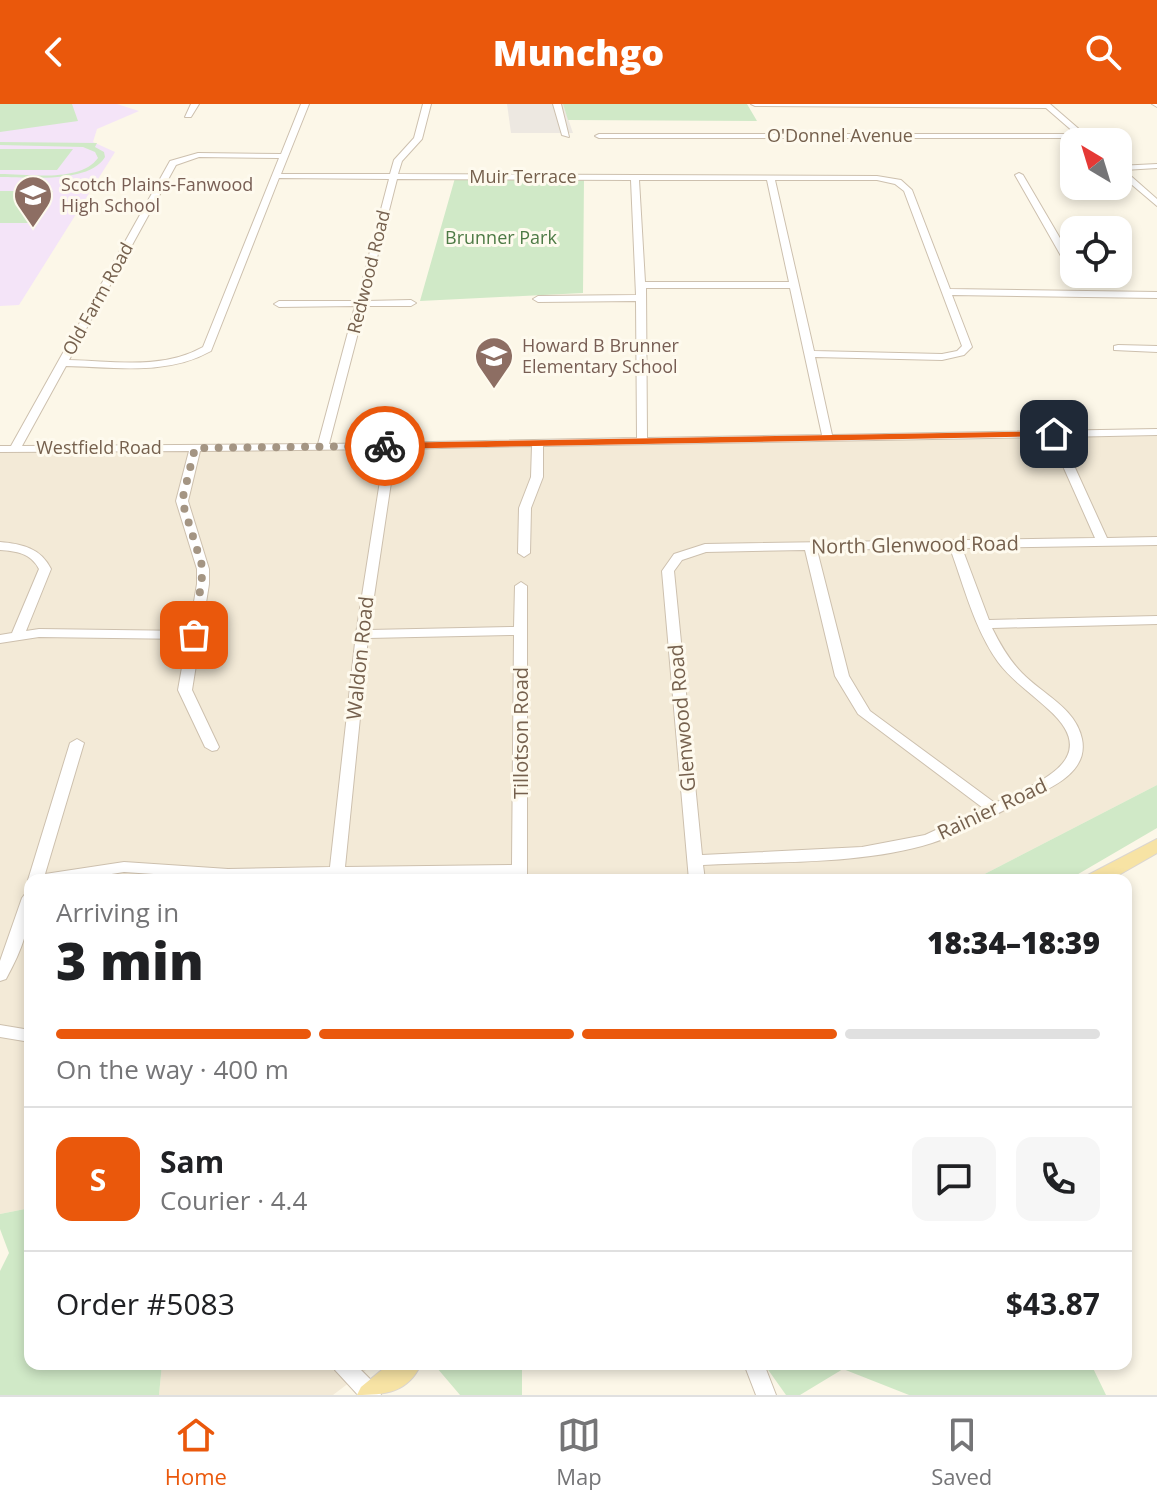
<!DOCTYPE html>
<meta charset="utf-8">
<style>
:root{--surface:#fff;--page:#f6f6f6;--text:#202124;--muted:#757577;--line:#e0e0e0;--accent:#ea580c}
body{margin:0;font-family:"Open Sans",sans-serif;background:var(--page);color:var(--text);height:100vh;display:flex;flex-direction:column;font-size:30px;white-space:nowrap}
*{box-sizing:border-box;margin:0}
p{font-size:26px;color:var(--muted)}
.icon{flex:none;width:44px;height:44px;fill:none;stroke:currentColor;stroke-width:2;stroke-linecap:round;stroke-linejoin:round}
.map{position:relative;flex:1;overflow:hidden}
.sheet{position:absolute;left:24px;top:770px;width:1108px;height:496px;display:flex;flex-direction:column;background:var(--surface);border-radius:16px;box-shadow:0 4px 12px #0003}
.sheet>*{flex:none}
.needle{width:52px;rotate:322deg}
.fabs{position:absolute;left:1060px;top:24px;display:grid;gap:16px}
.fabs a{display:grid;place-items:center;width:72px;height:72px;border-radius:16px;background:var(--surface);box-shadow:0 4px 12px #0003;font-size:40px}
.pin{position:absolute;display:grid;place-items:center;width:68px;height:68px;color:#fff;margin:-34px;border-radius:16px;box-shadow:0 4px 12px #0006}
.courier{position:absolute;display:grid;place-items:center;width:80px;height:80px;margin:-40px;border:6px solid #ea580c;border-radius:50%;background:#fff;color:#222;box-shadow:0 2px 10px #0007}
.headline em{font-style:normal;font-weight:800}
.headline div{display:flex;flex-direction:column-reverse}
.headline{display:flex;align-items:center;justify-content:space-between;height:136px;padding:0 32px}
h1{font-size:52px;font-weight:800;line-height:60px}
.bar{display:grid;grid-template-columns:repeat(4,1fr);gap:12px 8px;align-content:center;height:96px;padding:0 32px}
.bar i{height:10px;border-radius:6px;background:var(--line)}
.bar .active{background:var(--accent)}
.bar p{grid-column:span 4}
.line{display:flex;align-items:center;gap:20px;padding:0 32px;border-top:2px solid var(--line)}
.line div{flex:1}
.round{display:grid;place-items:center;flex:none;width:84px;height:84px;border-radius:16px;background:var(--page)}
header{display:flex;justify-content:space-between;align-items:center;height:104px;padding:0 32px;background:var(--accent);color:#fff;font-size:36px;font-weight:800}
.tabs{display:flex;justify-content:space-around;align-items:center;height:112px;border-top:2px solid var(--line);background:var(--surface);font-size:22px;color:var(--muted)}
.tabs a{display:grid;justify-items:center;gap:4px}
.tabs .active{color:var(--accent)}
.map>svg:first-child{display:block}
.residential{fill:#f3ead7}
.industrial{fill:#ede8e1}
.education{fill:#f4e4f8}
.green{fill:#d0e9c7}
.lines{fill:none;stroke-linecap:round;stroke-linejoin:round}
.minor-casing{stroke:#cdc0ae;stroke-width:2}
.major-casing{stroke:#dbd6d1;stroke-width:2}
.minor{fill:#fff;fill-rule:evenodd}
.major{fill:#f7e3a4;fill-rule:evenodd}
.route{fill:#ea580c}
.done{stroke:#a49583;stroke-width:8;stroke-dasharray:0 14.4}
.labels{text-anchor:middle;stroke-width:6;stroke-linejoin:round;paint-order:stroke}
.far-street-label{font-size:18px;fill:#75604d;stroke:#fefaee}
.far-education-label{font-size:18px;fill:#785e54;stroke:#fefaee;text-anchor:start}
.far-park-label{font-size:18px;fill:#4d7a45;stroke:#fefaee}
.street-label{font-size:20px;fill:#75604d;stroke:#fefaee}
</style>
<header><svg class="icon" aria-label="back" viewBox="0 0 24 24"><path d="M15 5l-7 7 7 7"/></svg>Munchgo<svg class="icon" aria-label="search" viewBox="0 0 24 24"><circle cx="10" cy="10" r="6"/><path d="M15 15l6 6"/></svg></header>
<div class="map">
<svg width="1157" height="1291" viewBox="0 0 1157 1291">
<rect width="100%" height="100%" fill="#fcf7e8"/>
<path class="residential" d="M1157,332v349l-184,95h-943v328l-30,6v-763z
M162,1260h212l-41,31h-174z"/>
<path class="industrial" d="M507,0h56l10,29h-62z"/>
<path class="education" d="M0,0h117l22,7 -42,18 -4,13 22,10 -96,153 -19,1z"/>
<path class="green" d="M0,0h72l6,17 -78,11z
M563,0h184l10,17 -189,-1z
M0,38l97,1 -2,4 9,5 1,5c-16,27 -78,20 -105,20v-3c28,0 80,9 98,-16l-3,-6 -12,-5 -83,-2z
M0,45h73l-16,21h-57z
M455,74h129l-1,115 -163,8z
M0,87h53l-21,32h-32z
M1157,681v43l-89,52h-95z
M30,1104v156h132l-3,31h-159v-124l9,-18 -9,-24v-15z
M442,1260h80v31h-62l-23,-27z
M764,1260h327l15,31h-197l-66,-26 -43,26h-14z"/>
<g class="lines">
<g class="minor-casing">
<path id="minor" d="M191,0h8l-8,13h-6z
M301,0h8l-28,70h109l4,-14 20,-22 9,-34h8l-9,35 -20,22 -4,13 479,2 24,4 11,10 38,99 207,3v6l-205,-3 20,52 -8,8 -22,5 -127,-3 17,78 325,-6v6l-96,2 46,101 50,-1v8l-195,3 27,72 168,-4v8l-165,4c8,16 17,32 30,45 20,21 54,35 60,66 7,34 -33,50 -57,61 -30,14 -61,33 -93,43 -70,22 -155,18 -229,22l2,15h-16l-27,-309 12,-17 31,-10 390,-6 -45,-101 -507,9v31l-12,31 -1,45 -6,4 -6,-4 1,-45 12,-31 1,-31 -136,3 -27,181 145,-3 1,-41 6,-4 6,4v294h-16v-5l-283,4 -104,-7 -50,8h-44v3l-2,-3 42,-137 7,-4 7,4 -39,131 79,-12 104,7 102,-2 26,-233 29,-185 -185,2 -12,50 21,68v15l-17,106 27,57 -2,3 -5,1 -7,-4 -27,-57 9,-51 -148,-2 -39,6v-8l12,-2 27,-64c-8,-16 -23,-18 -39,-19v-8c22,2 41,6 51,27l-25,62 13,-2 150,2 8,-47v-15l-21,-68 13,-50 -189,1v-6h11l159,-285 28,-8 83,1zM199,53l80,1 -76,189c-41,23 -90,14 -134,13l107,-195zM279,74l110,1 -32,122h-78l-5,3 5,3 76,-1 -37,138 -296,2 44,-80c48,1 101,10 145,-15zM397,75l234,1 5,115 -98,1 -5,3 5,3 98,-1 1,137 -308,6 36,-138h46l5,-3 -5,-3 -45,1zM639,76h128l22,102h-144zM775,76h102l18,4 9,7 58,155 -5,5 -15,3 -128,-3zM646,184h144l32,147 -175,3zM950,444c14,38 24,80 48,114 14,19 33,31 50,47 58,51 -13,75 -53,94l-125,-92 -21,-35 -32,-126zM805,446l30,126 23,38 125,94 -58,27 -63,12 -160,8 -28,-284 8,-11 24,-8zM514,531l-2,230 -167,2 23,-229z
M553,0h8l8,33 -7,-2z
M751,0h299l37,32 -4,2h-484l-4,-2 4,-2h477l-30,-26 -291,-2z
M1152,0h5v3z
M1157,60v4l-33,2 33,29v7l-39,-33v-7z
M1019,69l4,2 51,87v11l-5,-3 -54,-95z
M1118,241l39,1v6l-43,-2v-4z
M30,789c0,35 -7,55 -24,86l-6,2v-20l22,-63 3,-4z
M0,921l30,5v12l-30,-5z
M332,1260h23l23,23 3,8h-23l-23,-25z
M744,1260h20l12,31h-20z"/>
</g>
<g class="major-casing">
<path id="major" d="M1157,735v14l-47,27h-25l3,-5z
M389,1260h32c-13,29 -37,31 -64,31l4,-8z"/>
</g>
<use href="#minor" class="minor"/>
<use href="#major" class="major"/>
</g>
<path class="route" d="M1054,327l5,3 -1,2 -673,13 -5,-3 5,-3z"/>
<g class="lines">
<path class="done" d="M194,531l9,-66 -21,-68 13,-53 190,-2"/>
</g>
<defs>
<g id="school-pin" transform="scale(2)"><path d="M0 17L-7.5 6A9.5 9.5 0 1 1 7.5 6Z" fill="#8d6e63" stroke="#fefaee"/><path d="M0-5L7-2L0 1L-7-2ZM-4 1L0 2.5L4 1V4Q0 6-4 4Z" fill="#fff"/></g>
</defs>
<g fill-rule="evenodd">
<use href="#school-pin" x="33" y="91"/>
<use href="#school-pin" x="494" y="252"/>
</g>
<g class="labels">
<g class="far-street-label">
<text x="840" y="38">O'Donnel Avenue</text>
<text x="523" y="79">Muir Terrace</text>
<text transform="translate(369 168) rotate(-76)" y="6">Redwood Road</text>
<text transform="translate(98 195) rotate(-61)" y="6">Old Farm Road</text>
<text x="99" y="350">Westfield Road</text>
</g>
<g class="far-education-label">
<text x="61" y="87">Scotch Plains-Fanwood<tspan x="61" dy="21">High School</tspan></text>
<text x="522" y="248">Howard B Brunner<tspan x="522" dy="21">Elementary School</tspan></text>
</g>
<g class="far-park-label">
<text x="501" y="140">Brunner Park</text>
</g>
<g class="street-label">
<text transform="translate(915 441) rotate(-1)" y="7">North Glenwood Road</text>
<text transform="translate(360 554) rotate(-84)" y="7">Waldon Road</text>
<text transform="translate(682 614) rotate(-95)" y="7">Glenwood Road</text>
<text transform="translate(521 629) rotate(-90)" y="7">Tillotson Road</text>
<text transform="translate(992 705) rotate(-25)" y="7">Rainier Road</text>
</g>
</g>
</svg>
<div class="fabs">
<a><svg class="needle" viewBox="-14 -14 28 28"><path d="M0-13l5 13h-10z" fill="#e53935"/><path d="M0 13l5-13h-10z" fill="#757577"/></svg></a>
<a><svg class="icon" aria-label="locate" viewBox="0 0 24 24"><circle cx="12" cy="12" r="6"/><path d="M12 2v4M12 18v4M2 12h4M18 12h4"/></svg></a>
</div>
<div class="pin" style="left:194px;top:531px;background:#ea580c"><svg class="icon" aria-label="bag" viewBox="0 0 24 24"><path d="M5 8h14l-1 12H6zM9 8a3 3 0 0 1 6 0"/></svg></div>
<div class="pin" style="left:1054px;top:330px;background:#1f2937"><svg class="icon" aria-label="home" viewBox="0 0 24 24"><path d="M3 11l9-7 9 7M6 9v11h12V9"/></svg></div>
<div class="courier" style="left:385px;top:342px"><svg class="icon" aria-label="bike" viewBox="0 0 24 24"><circle cx="6" cy="16" r="4"/><circle cx="18" cy="16" r="4"/><path d="M6 16l4-8h5l3 8M10 8l3 8H6M13 5h3"/></svg></div>
<section class="sheet">
<div class="headline"><div><h1>3 min</h1><p>Arriving in</p></div><em>18:34–18:39</em></div>
<div class="bar"><i class="active"></i><i class="active"></i><i class="active"></i><i></i><p>On the way · 400 m</p></div>
<div class="line" style="height:144px"><b class="round" style="background:var(--accent);color:#fff">S</b><div><b>Sam</b><p>Courier · 4.4</p></div><a class="round"><svg class="icon" aria-label="chat" viewBox="0 0 24 24"><path d="M4 5h16v11H9l-5 4z"/></svg></a><a class="round"><svg class="icon" aria-label="phone" viewBox="0 0 24 24"><path d="M5 4h4l2 5-3 2q2 4 5 5l2-3 5 2v4C11 20 4 13 5 4z"/></svg></a></div>
<div class="line" style="height:104px"><div>Order #5083</div><b>$43.87</b></div>
</section>
</div>
<nav class="tabs">
<a class="active"><svg class="icon" aria-label="home" viewBox="0 0 24 24"><path d="M3 11l9-7 9 7M6 9v11h12V9"/></svg>Home</a>
<a><svg class="icon" aria-label="map" viewBox="0 0 24 24"><path d="M3 6l6-2 6 2 6-2v14l-6 2-6-2-6 2zM9 4v14M15 6v14"/></svg>Map</a>
<a><svg class="icon" aria-label="saved" viewBox="0 0 24 24"><path d="M7 4h10v16l-5-4-5 4z"/></svg>Saved</a>
</nav>
